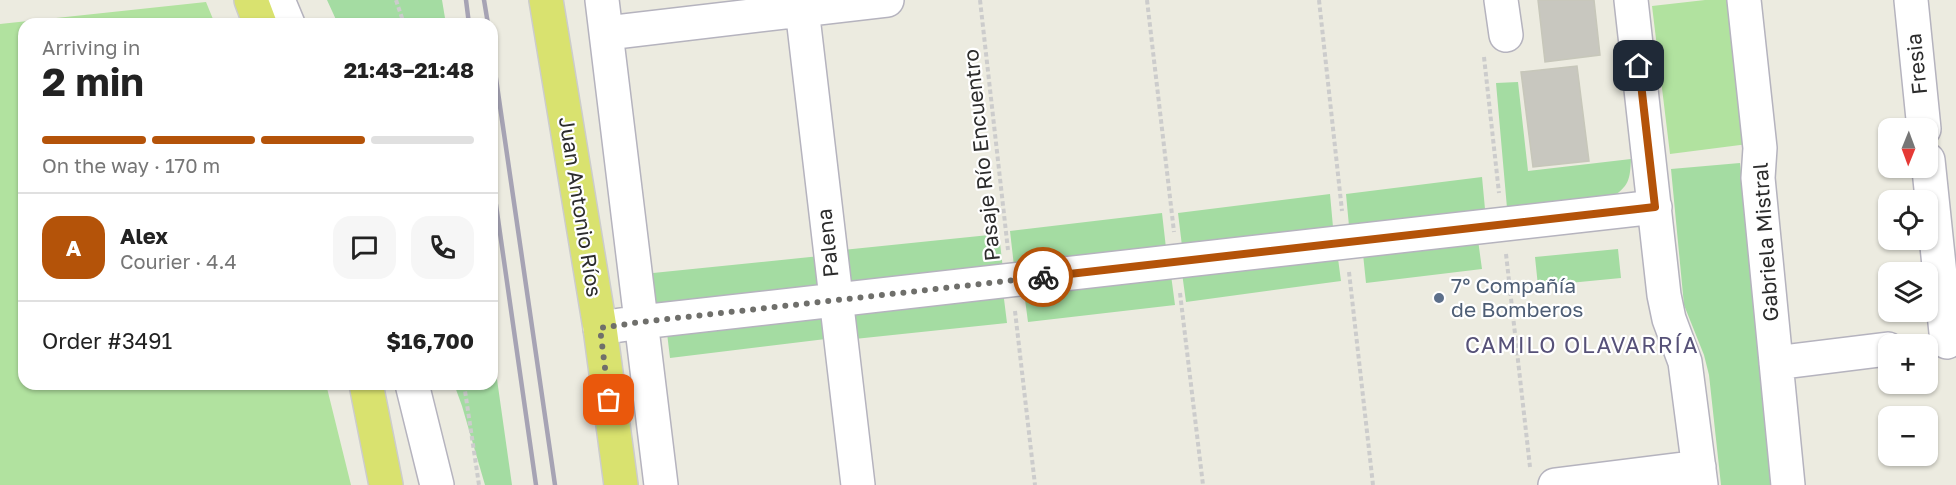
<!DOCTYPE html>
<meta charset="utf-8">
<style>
:root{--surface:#fff;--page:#f6f6f6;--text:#222;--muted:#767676;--line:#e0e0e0;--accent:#b45309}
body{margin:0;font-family:"Golos Text",sans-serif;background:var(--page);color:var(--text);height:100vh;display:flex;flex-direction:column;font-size:22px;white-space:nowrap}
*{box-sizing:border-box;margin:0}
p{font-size:20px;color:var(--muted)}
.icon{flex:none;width:33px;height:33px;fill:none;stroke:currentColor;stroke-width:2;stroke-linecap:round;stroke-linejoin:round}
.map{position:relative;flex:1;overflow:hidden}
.sheet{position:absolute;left:18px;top:18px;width:480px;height:372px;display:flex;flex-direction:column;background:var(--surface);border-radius:18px;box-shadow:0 2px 4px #0004}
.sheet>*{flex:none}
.needle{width:39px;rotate:181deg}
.controls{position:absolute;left:1878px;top:118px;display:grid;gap:12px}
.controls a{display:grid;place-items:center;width:60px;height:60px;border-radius:12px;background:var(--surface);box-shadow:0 2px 4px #0004;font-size:30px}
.pin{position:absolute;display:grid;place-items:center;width:51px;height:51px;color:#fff;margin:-26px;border-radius:12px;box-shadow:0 3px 9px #0006}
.courier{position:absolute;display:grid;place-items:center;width:60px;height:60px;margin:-30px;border:4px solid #b45309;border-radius:50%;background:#fff;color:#222;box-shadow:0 2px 8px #0007}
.overview em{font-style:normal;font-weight:700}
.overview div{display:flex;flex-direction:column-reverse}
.overview{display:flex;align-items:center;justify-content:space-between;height:102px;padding:0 24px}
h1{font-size:39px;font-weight:700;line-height:45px}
.bar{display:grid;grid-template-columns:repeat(4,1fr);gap:9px 6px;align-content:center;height:72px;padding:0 24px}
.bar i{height:8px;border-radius:4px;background:var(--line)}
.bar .active{background:var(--accent)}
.bar p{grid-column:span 4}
.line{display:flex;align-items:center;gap:15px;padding:0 24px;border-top:2px solid var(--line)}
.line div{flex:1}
.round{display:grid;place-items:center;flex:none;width:63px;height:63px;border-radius:18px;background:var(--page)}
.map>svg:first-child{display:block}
.green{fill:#a4dca2}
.pitch{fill:#b1e29f}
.building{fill:#c8c7bf;stroke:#c7c7ba;stroke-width:1.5}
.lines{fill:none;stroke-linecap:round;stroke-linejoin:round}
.minor-casing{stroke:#b5b3be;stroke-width:36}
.major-casing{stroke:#ccc;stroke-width:36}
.path{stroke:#ccc;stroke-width:4;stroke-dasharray:4.5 3;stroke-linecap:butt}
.minor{stroke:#fff;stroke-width:33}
.major{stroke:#d9e26f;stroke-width:33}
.rail{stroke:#a6a3b4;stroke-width:4.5}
.done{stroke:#6f6f6b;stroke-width:6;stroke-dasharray:0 10.8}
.route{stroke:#b45309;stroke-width:8}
.service-dot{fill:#5c6f8a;stroke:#fff;stroke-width:2}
.labels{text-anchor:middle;stroke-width:4.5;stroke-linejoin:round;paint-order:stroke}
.street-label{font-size:21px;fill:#2c2c2c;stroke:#fff}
.service-label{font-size:21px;fill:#4e5e75;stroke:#fff;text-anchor:start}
.neighbourhood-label{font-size:22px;letter-spacing:1.5px;fill:#565178;stroke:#fff}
</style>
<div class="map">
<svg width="1956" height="485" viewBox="0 0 1956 485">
<rect width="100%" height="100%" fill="#ecebe0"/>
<path class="green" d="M327,0h115l4,24h-108z
M1518,82l10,89 103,-12c-1,21 -2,27 -20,39l-104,10 -11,-125z
M1740,163l34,322h-53l-12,-110 -5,-20 -20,-50 -13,-136z
M1482,177l3,32 -136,17 -3,-32z
M1330,194l3,33 -151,19 -4,-33z
M1162,213l4,35 -152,18 -4,-35z
M999,234l4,35 -167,17 -3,-35z
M1478,240l4,29 -116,14 -3,-29z
M1618,249l3,29 -83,8 -3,-29z
M1337,251l4,30 -155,21 -4,-29z
M820,256l4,31 -169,19 -2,-33z
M1171,275l4,30 -147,17 -4,-30z
M1003,291l4,32 -162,17 -4,-32z
M831,313l3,25 -164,20 -3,-25z
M492,344l20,141h-27l-23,-79 -8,-22h38z"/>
<path class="pitch" d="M1705,0h26l17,144 -78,10 -18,-148z
M206,2l9,22h-191v360h302l25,101h-351v-461z"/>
<path class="building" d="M1538,0h56l6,55 -55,7z
M1577,66l12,95 -56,6 -12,-95z"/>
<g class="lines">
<g class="minor-casing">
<path id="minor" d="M278,0l10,24
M602,0l59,485
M801,0l57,485
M1501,0l5,35
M1631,0l33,295 5,24 16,43 16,123
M1744,0l16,148 -2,30 30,307
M1911,0l13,129
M607,33l280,-33
M1928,160l19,182
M600,328l41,-6 1014,-115
M1776,363l112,-14
M412,384l25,101
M1555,485l144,-18"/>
</g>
<g class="major-casing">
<path id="major" d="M251,0l9,24
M546,0l54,328 21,157
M366,384l20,101"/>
</g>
<path class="path" d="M396,0l8,24
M980,0l28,250
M1147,0l27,232
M1319,0l23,211
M1484,57l15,136
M1506,254l24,213
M1349,272l24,213
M1180,293l23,192
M1015,311l20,174
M464,384l15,101"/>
<use href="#minor" class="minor"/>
<use href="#major" class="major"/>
<path class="rail" d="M466,0l3,24
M484,0l4,24
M492,51l63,434
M492,177l44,308"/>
</g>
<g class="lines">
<path class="done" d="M609,400l-9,-72 41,-6 402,-45"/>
<path class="route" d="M1043,277l612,-70 -16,-141"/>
</g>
<circle class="service-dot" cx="1439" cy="298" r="6"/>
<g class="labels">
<g class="street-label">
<text transform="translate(1917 64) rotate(-96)" y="7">Fresia</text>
<text transform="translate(982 155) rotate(-96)" y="7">Pasaje Río Encuentro</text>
<text transform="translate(580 207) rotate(81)" y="7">Juan Antonio Ríos</text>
<text transform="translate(1766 242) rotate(-94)" y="7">Gabriela Mistral</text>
<text transform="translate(828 243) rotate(-96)" y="7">Palena</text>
</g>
<g class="service-label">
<text x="1451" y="293">7° Compañía<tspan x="1451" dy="24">de Bomberos</tspan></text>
</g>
<g class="neighbourhood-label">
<text x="1582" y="353">CAMILO OLAVARRÍA</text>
</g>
</g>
</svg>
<div class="controls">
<a><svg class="needle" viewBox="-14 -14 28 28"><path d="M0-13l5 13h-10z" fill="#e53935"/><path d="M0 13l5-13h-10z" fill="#767676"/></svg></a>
<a><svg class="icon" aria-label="locate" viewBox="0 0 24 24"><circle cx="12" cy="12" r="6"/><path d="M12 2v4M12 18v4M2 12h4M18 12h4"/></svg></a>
<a><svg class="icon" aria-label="layers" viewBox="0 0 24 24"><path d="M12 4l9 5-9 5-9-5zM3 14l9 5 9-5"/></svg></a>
<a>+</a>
<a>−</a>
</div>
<div class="pin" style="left:609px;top:400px;background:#ea580c"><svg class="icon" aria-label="bag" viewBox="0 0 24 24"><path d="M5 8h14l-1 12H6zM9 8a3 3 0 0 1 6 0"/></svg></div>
<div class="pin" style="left:1639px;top:66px;background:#1f2937"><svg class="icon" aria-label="home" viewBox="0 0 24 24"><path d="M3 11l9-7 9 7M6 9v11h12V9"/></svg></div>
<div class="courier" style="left:1043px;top:277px"><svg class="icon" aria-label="bike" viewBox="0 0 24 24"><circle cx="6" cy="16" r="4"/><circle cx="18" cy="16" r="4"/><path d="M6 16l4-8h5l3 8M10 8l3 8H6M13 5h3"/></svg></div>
<section class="sheet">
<div class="overview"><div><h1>2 min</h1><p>Arriving in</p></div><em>21:43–21:48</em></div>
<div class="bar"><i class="active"></i><i class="active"></i><i class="active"></i><i></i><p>On the way · 170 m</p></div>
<div class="line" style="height:108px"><b class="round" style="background:var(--accent);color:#fff">A</b><div><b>Alex</b><p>Courier · 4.4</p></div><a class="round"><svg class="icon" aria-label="chat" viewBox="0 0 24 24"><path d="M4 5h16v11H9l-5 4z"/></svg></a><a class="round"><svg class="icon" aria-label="phone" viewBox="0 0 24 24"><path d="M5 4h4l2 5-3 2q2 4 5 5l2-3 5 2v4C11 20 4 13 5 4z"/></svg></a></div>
<div class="line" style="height:78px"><div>Order #3491</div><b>$16,700</b></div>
</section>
</div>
